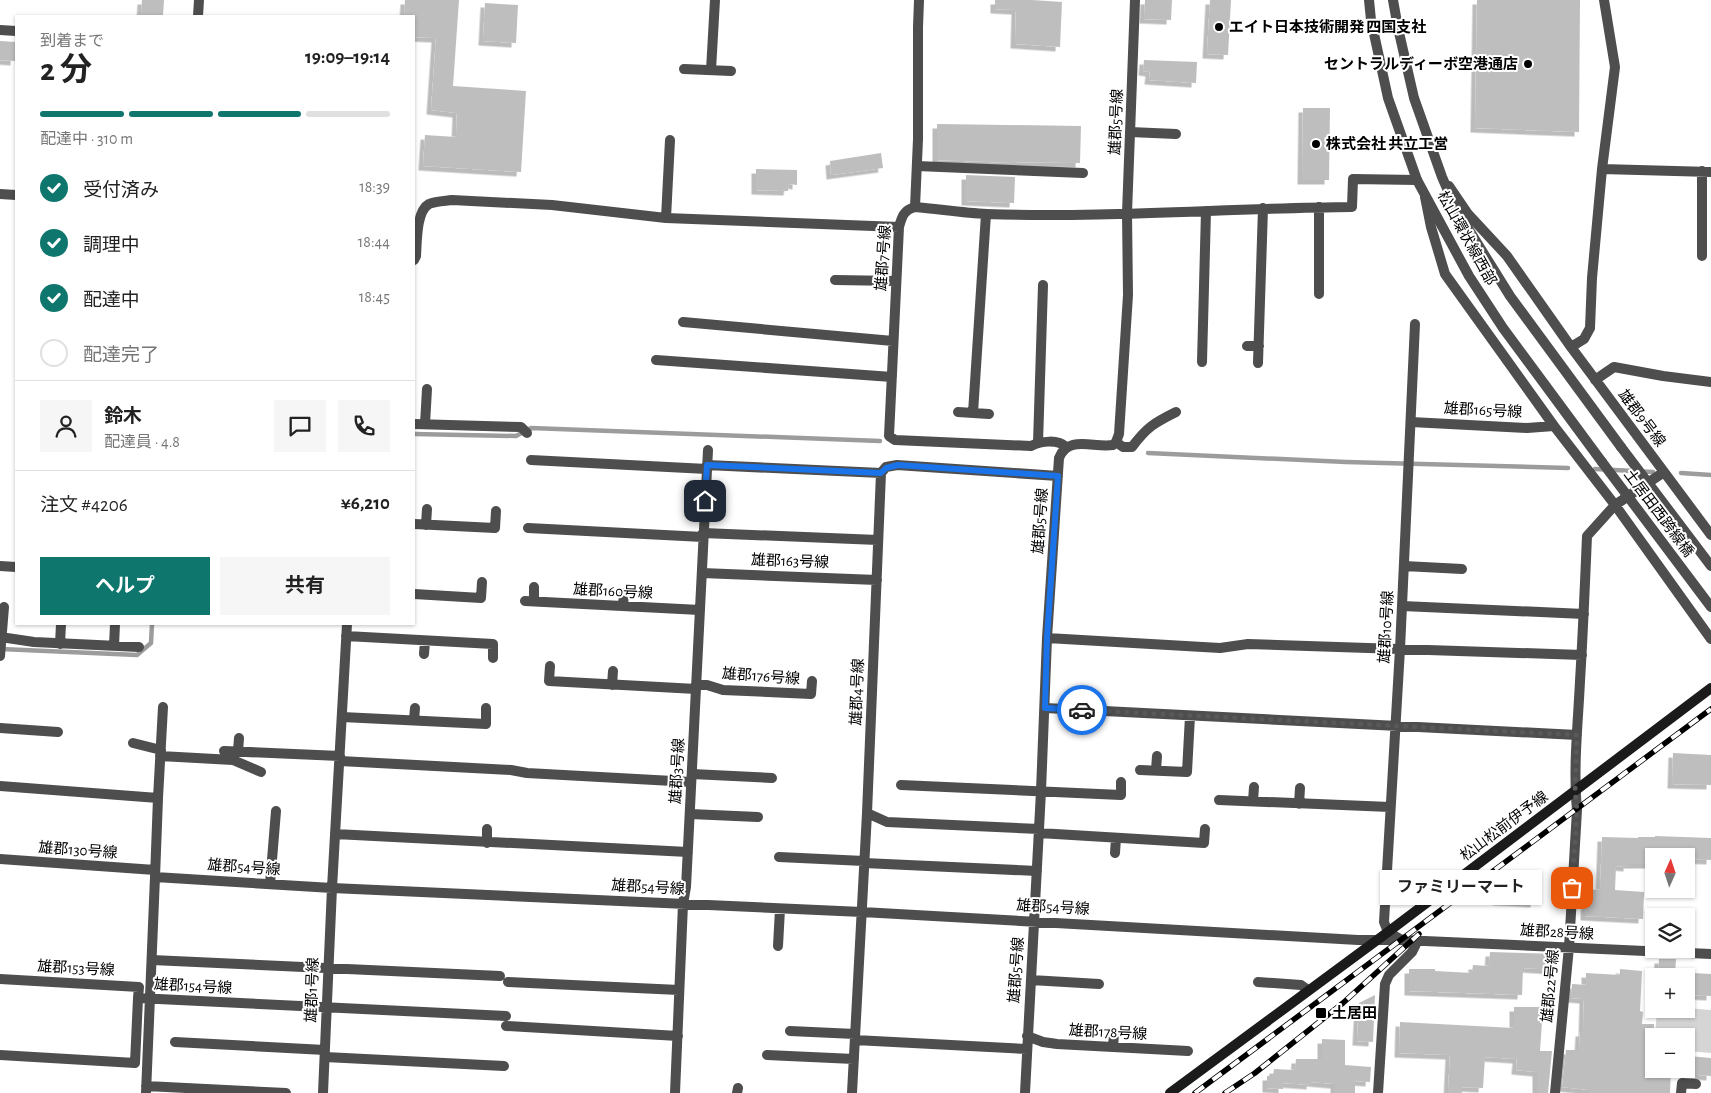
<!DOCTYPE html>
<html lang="ja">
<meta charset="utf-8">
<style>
:root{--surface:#fff;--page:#f6f6f6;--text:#222;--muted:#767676;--line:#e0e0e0;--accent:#0f766e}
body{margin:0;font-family:"Alegreya Sans","Noto Sans JP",sans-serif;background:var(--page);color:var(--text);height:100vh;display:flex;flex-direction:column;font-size:19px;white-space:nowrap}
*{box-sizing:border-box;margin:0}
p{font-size:16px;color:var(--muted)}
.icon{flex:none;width:28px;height:28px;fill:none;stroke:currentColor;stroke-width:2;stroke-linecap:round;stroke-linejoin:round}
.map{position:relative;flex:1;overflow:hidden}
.drawer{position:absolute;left:15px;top:15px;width:400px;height:610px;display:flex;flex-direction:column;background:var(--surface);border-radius:0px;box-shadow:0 1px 4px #0004}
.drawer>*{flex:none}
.needle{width:32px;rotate:3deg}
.buttons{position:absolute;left:1645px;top:848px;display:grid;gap:10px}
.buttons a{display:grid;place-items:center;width:50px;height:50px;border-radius:0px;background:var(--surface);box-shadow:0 1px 4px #0004;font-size:25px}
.pin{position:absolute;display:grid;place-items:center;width:42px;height:42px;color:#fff;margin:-21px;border-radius:10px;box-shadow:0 2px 8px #0006}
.courier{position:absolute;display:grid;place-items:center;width:50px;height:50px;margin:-25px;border:4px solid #1a73e8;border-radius:50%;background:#fff;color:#222;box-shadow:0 1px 6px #0007}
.bubble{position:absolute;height:35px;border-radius:0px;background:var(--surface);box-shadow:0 1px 4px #0004;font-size:16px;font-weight:700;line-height:35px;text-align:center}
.overview em{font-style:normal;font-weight:700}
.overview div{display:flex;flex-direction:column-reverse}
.overview{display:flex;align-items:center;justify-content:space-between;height:85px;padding:0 25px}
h1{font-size:32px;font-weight:700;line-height:38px}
.bar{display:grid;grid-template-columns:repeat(4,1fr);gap:8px 5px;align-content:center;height:60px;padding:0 25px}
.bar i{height:6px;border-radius:4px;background:var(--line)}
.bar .active{background:var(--accent)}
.bar p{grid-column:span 4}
.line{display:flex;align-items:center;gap:12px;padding:0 25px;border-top:1px solid var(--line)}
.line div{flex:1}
.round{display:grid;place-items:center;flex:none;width:52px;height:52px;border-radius:0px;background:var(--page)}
ol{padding:0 25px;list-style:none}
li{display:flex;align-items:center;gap:15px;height:55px}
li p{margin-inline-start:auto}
li .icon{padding:5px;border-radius:50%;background:var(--accent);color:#fff;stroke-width:4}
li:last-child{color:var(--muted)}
li i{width:28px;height:28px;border:2px solid var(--line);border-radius:50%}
.cta{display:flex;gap:10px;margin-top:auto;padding:10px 25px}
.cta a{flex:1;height:58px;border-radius:0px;background:var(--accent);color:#fff;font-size:20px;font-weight:700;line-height:58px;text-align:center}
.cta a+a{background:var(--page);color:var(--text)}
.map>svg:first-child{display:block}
.green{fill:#d5d5d5}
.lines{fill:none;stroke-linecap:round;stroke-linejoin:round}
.stream{stroke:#9c9c9c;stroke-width:4.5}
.building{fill:#bebebe;filter:url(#shadow)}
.minor{stroke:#4e4e4e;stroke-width:10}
.tertiary{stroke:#4e4e4e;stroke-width:10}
.secondary{stroke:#1b1b1b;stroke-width:10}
.rail-casing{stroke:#000;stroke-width:5.5}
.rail{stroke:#fff;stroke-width:4;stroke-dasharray:11;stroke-linecap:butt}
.tertiary-bridge{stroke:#4e4e4e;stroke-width:10}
.done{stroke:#595959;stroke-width:5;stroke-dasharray:0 9}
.route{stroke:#1a73e8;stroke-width:6}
.poi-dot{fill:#000;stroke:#fff;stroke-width:2}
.labels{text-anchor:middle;stroke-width:4;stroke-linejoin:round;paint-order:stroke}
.poi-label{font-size:15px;font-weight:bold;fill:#000;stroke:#fff;text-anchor:start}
.street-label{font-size:15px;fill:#000;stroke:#fff}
</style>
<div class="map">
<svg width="1711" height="1093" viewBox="0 0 1711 1093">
<defs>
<filter id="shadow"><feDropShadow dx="-4.5" dy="4.5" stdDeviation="0" flood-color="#0004"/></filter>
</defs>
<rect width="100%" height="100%" fill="#fff"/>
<path class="green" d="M1686,1008l25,2v43l-25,-2v-15h-31l2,-27z"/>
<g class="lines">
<path class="stream" d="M414,434l102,2 15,-8 349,13
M1148,453l198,9 222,6
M1595,469l58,3
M1681,473l30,2
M1,649l136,6 14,-12 1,-19"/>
</g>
<path class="building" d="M142,0h22l-1,16h-22z
M405,0h54l-6,86 73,5 -5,81 -98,-6 2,-31 31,2 1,-24 -26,-3 5,-72 -22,-1v-21h-10z
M995,0h37l30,2 -2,45 -45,-3 1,-34 -21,-1z
M1145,0h27l-1,20 -27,-1z
M1210,0h21l-3,55 -21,-1z
M1477,0h103l-1,132 -104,-4z
M485,3l33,2 -2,38 -33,-2z
M0,41l16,1 -1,19 -15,-1z
M1144,60l53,2 -1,21 -47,-3 1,-8 -7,-1z
M1303,108h27l-1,72h-27z
M937,124l144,2 -1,37 -65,-1v1l-78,-3z
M881,153l2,15 -52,7 -1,-14z
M756,169l41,1v15l-8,-1 -1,7 -32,-1z
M966,175l49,2 -1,26 -48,-2z
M1673,753l38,2v30l-39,-1z
M1655,836l56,2v22l-25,-1v-3h-32v8h-26v3l-12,-1 -1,24 29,2 -1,27 -58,-3 1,-27 14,1 2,-53 36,1v-1h17z
M1498,879l38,1 -1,23 -38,-2z
M1490,952l68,2 -1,16 -34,-2 -1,27 -113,-4v-22h26v2l37,2 1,-8 16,1z
M1659,959h17l-1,15 -17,-1z
M1620,969l22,2 -2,40 3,1 -1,12h12v45h17l-1,24h-80v-3l-28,-3 4,-37h13l1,-18h3l1,-33 -13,-1 1,-14 14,1v-12l34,2z
M1693,973l18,1v22l-20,-1z
M1375,995l-2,47 -16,-1 2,-38z
M1514,1007h29l-3,44h12l-4,42h-11v-21l-21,-2 1,-11 -32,-2 -2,31 -21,-1v6h-14l2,-38 -51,-2 1,-31 114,6z
M1322,1039l23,1v25l26,2 -1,15 -15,-1v12h-20v-9l-24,-2v3l-28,-2v6l-16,-1v-12h6l1,-7 21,1 1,-11h26z
M1688,1056l23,2v18l-24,-2z"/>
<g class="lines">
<path class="minor" d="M919,0l-1,27v112l-3,68c-11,3 -13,9 -16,20l-10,209 6,4 136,6c10,-5 27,-7 35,1
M198,16l1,-16
M0,30l16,1
M684,69l47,2
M711,70l4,-70
M1130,132l46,2
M917,166l166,7
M1602,169l109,3
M1702,171v85
M1449,186l19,28 39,42 64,91 140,188
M0,194l16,1
M1425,197l6,30 14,47 109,152 61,79 96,134
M915,207c24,2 48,6 72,7 121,4 243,-6 365,-7l1,-28 64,1
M666,218l4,-78
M414,260l2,-4c1,-13 0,-45 13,-52 7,-3 16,-3 23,-4l100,5 114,13 233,9
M835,280l61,1
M1319,294v-87
M683,322l210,19
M1415,324l-15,325 -16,273 4,10 14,8 309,14
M1247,346h12
M1571,347l13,-8 6,-11 2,-50 10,-109 13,-102 -11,-67
M656,360l236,17
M1202,362l4,-151
M1258,363l5,-155
M1595,380l19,-13 49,9 48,6
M958,412l31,2
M973,413l13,-199
M1411,422l116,6 27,-2
M414,424l107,3 6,6
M425,424l2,-35
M1116,442l7,5h9c15,-20 22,-24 44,-35
M1038,443l5,-158
M531,460l176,9
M707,465l174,8
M414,524l81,4 1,-17
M426,525l1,-16
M528,528l175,9
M703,533l175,7
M0,566l16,1
M1404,566l58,3
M702,573l175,7
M414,594l67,4 1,-16
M525,601l175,9
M534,601v-14
M623,606l1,-13
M1402,606l182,8
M346,636l147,8v14
M0,637l34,5 105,5
M1047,638l173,10 28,-4 334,11
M60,644l1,-20
M114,646l1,-22
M424,654l1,-13
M0,656l4,-49
M550,666l-1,15 147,8
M612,685l1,-14
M696,685h11l16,5 88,4 1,-13
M1045,708l532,27
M342,717l144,7v-16
M414,720l1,-12
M0,728l58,4
M133,743l28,7
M224,751l116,5
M238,751l1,-13
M160,756l73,4 28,12
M340,761l171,9 16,3 164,9
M1140,770l47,2 3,-56
M1156,770l1,-14
M692,774l80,4
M901,785l220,10v-13
M0,786l158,12 -3,79 177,11 530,24 496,28h44
M158,798l5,-91
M1219,800l171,7
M1253,801l1,-14
M1299,804l1,-16
M867,813l20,9 152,7
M690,814l68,3
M1039,833l165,10 1,-14
M335,834l353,18
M487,843v-14
M1115,853l1,-15
M779,857l85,4
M0,859l155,11
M864,863l173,8
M270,884l6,-73
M778,946l2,-37
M152,960l348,16
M0,979l139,8 -1,11
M1031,980l68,4
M508,982l171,8
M1258,982l43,3 7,5
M506,1026l172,10
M790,1031l65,3
M1027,1036l16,6 14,2 131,7
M855,1040l172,9
M175,1042l150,8
M1113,1047l1,-13
M0,1055l135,8 3,-65 368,18
M767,1055l87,4
M325,1057l179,9
M146,1086l140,7
M146,1093l9,-216
M323,1093l9,-205 15,-264
M675,1093l8,-189 3,-17 22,-437
M737,1093l1,-5
M852,1093l15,-280 14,-340 5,-6 11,-2 161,11
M1025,1093l16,-302 6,-153 12,-180c9,-23 34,-10 54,-13l3,-3 3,-8 9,-139 -1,-82 8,-213
M1378,1093l7,-109 4,-9 23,-23 6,-12
M1555,1093l14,-146 8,-137c-4,-43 1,-86 3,-129 3,-49 5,-97 7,-145l28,-31 49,-33
M1681,1093l1,-10 14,1"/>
<path class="tertiary" d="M1369,0l2,20 17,78 29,82 52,96 34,52 99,134
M1393,0l5,28 16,70 28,79 14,32 54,87 111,151"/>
<path class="secondary" d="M1170,1093l218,-161 323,-244"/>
<g class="rail-casing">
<path id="rail" d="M1195,1093l516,-384
M1225,1093l30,-20 88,-70 76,-69"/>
</g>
<use href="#rail" class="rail"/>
<path class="tertiary-bridge" d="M1621,447l90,119
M1602,462l109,145"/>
</g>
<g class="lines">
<path class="done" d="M1082,710l495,25 -2,56 2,19 -5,78"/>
<path class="route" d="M705,501l2,-36 174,8 5,-5 12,-3 160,11 -11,162 -2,70 37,2"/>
</g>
<g class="poi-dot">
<circle cx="1219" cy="27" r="5"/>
<circle cx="1528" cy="64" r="5"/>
<circle cx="1316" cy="144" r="5"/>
<rect x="1315" y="1007" width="12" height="12" rx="2.5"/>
</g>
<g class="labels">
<g class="poi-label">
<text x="1229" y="32">エイト日本技術開発 四国支社</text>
<text x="1518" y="69" text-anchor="end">セントラルディーボ空港通店</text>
<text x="1326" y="149">株式会社 共立工営</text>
<text x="1332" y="1018">土居田</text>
</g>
<g class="street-label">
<text transform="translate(1116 122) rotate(-88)" y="5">雄郡5号線</text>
<text transform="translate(1467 238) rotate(61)" y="5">松山環状線西部</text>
<text transform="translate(883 258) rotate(-86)" y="5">雄郡7号線</text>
<text transform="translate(1483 410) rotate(3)" y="5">雄郡165号線</text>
<text transform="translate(1642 418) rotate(53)" y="5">雄郡9号線</text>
<text transform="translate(1659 513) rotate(53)" y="5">土居田西跨線橋</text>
<text transform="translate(1040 521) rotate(-86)" y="5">雄郡5号線</text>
<text transform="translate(790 561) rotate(2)" y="5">雄郡163号線</text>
<text transform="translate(613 591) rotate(3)" y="5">雄郡160号線</text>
<text transform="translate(1386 627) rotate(-87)" y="5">雄郡10号線</text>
<text transform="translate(761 676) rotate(4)" y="5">雄郡176号線</text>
<text transform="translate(857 692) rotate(-88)" y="5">雄郡4号線</text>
<text transform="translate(677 771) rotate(-87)" y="5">雄郡3号線</text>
<text transform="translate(1504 826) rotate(-37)" y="5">松山松前伊予線</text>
<text transform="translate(78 850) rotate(4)" y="5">雄郡130号線</text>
<text transform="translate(244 867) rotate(4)" y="5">雄郡54号線</text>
<text transform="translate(648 887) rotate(3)" y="5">雄郡54号線</text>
<text transform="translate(1053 907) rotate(3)" y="5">雄郡54号線</text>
<text transform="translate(1557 932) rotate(3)" y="5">雄郡28号線</text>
<text transform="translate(76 968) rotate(3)" y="5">雄郡153号線</text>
<text transform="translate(1016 970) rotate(-86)" y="5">雄郡5号線</text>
<text transform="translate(193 986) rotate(3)" y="5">雄郡154号線</text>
<text transform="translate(1550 986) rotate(-85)" y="5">雄郡22号線</text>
<text transform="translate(312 990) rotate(-88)" y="5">雄郡1号線</text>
<text transform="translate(1108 1032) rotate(3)" y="5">雄郡178号線</text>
</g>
</g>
</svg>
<div class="buttons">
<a><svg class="needle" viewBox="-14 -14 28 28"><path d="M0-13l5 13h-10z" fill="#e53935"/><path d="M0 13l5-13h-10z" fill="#767676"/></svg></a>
<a><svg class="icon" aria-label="layers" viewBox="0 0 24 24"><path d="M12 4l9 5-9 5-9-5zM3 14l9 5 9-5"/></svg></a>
<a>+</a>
<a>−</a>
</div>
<div class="pin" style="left:1572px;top:888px;background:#ea580c"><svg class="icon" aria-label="bag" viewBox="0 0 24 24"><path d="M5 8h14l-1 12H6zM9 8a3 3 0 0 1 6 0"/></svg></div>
<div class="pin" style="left:705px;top:501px;background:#1f2937"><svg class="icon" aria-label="home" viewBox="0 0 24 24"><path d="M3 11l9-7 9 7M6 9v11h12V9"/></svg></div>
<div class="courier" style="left:1082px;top:710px"><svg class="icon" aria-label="car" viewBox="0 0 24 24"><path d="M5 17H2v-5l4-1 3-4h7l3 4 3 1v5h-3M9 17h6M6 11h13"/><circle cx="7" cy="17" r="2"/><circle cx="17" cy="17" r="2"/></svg></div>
<div class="bubble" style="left:1380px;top:870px;width:162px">ファミリーマート</div>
<section class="drawer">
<div class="overview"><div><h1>2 分</h1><p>到着まで</p></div><em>19:09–19:14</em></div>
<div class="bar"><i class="active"></i><i class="active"></i><i class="active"></i><i></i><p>配達中 · 310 m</p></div>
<ol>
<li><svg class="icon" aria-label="check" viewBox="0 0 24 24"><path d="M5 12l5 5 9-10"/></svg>受付済み<p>18:39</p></li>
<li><svg class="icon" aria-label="check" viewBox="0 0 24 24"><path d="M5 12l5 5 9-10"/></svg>調理中<p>18:44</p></li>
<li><svg class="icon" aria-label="check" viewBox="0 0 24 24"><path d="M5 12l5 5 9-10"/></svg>配達中<p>18:45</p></li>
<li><i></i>配達完了</li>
</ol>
<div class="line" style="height:90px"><a class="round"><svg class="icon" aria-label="person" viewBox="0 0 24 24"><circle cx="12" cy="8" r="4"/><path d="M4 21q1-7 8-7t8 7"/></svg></a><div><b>鈴木</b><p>配達員 · 4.8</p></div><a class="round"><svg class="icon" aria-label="chat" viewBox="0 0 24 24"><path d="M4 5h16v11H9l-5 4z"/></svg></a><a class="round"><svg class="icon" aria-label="phone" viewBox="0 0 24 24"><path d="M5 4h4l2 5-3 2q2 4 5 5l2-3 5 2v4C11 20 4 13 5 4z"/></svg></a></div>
<div class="line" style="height:65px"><div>注文 #4206</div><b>¥6,210</b></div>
<div class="cta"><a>ヘルプ</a><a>共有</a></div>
</section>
</div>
